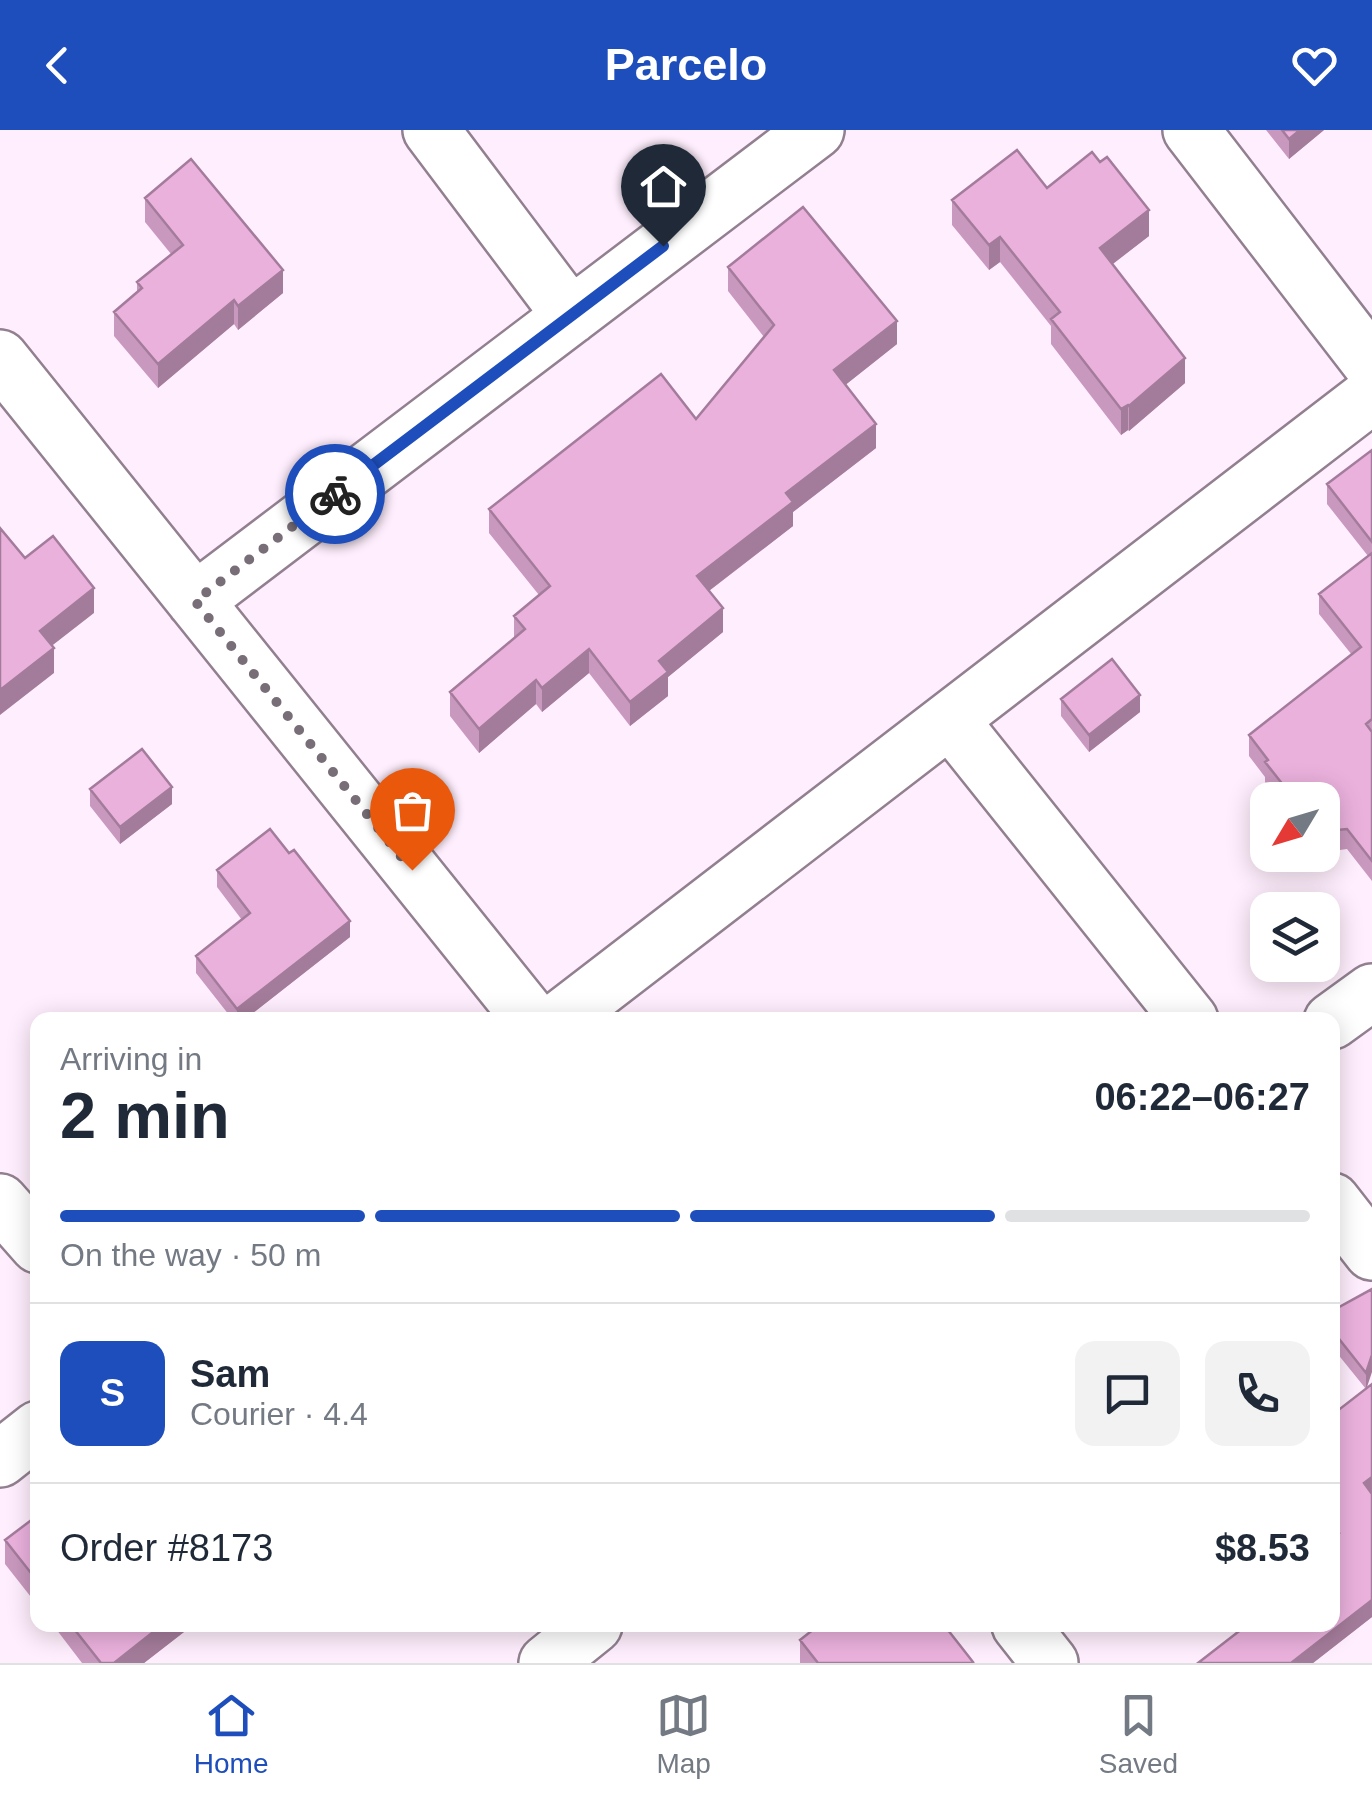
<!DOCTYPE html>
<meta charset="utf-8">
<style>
:root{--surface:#fff;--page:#f2f2f3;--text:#1f2937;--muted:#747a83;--line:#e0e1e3;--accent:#1e4ebb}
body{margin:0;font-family:Arial,sans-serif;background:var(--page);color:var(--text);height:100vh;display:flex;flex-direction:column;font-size:38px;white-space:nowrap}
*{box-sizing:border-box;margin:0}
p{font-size:32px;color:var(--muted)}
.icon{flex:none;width:55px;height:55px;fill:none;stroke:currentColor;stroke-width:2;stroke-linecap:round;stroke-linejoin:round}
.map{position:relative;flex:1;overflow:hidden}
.sheet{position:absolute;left:30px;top:882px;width:1310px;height:620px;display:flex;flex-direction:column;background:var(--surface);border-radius:20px;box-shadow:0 5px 25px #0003}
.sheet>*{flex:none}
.needle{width:65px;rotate:232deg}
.fabs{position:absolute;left:1250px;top:652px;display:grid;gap:20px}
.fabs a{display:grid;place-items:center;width:90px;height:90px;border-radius:20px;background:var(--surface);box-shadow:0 5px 25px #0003;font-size:50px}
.pin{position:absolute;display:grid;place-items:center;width:85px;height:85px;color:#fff;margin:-102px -42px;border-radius:50% 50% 50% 0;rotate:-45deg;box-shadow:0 0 10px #0007}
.pin .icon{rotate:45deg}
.courier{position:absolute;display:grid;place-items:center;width:100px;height:100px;margin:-50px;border:8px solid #1e4ebb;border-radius:50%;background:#fff;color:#222;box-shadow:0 2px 12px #0007}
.headline em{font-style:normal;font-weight:800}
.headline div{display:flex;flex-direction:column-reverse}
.headline{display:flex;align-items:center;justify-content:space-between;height:170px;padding:0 30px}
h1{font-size:65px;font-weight:800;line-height:75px}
.bar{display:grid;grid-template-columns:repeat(4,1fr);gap:15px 10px;align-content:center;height:120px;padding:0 30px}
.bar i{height:12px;border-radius:8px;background:var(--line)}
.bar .current{background:var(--accent)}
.bar p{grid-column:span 4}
.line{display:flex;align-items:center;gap:25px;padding:0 30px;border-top:2px solid var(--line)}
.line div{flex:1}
.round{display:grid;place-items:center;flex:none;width:105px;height:105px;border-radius:20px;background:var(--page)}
header{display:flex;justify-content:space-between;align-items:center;height:130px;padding:0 30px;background:var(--accent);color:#fff;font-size:45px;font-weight:800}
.menu{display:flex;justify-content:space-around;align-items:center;height:140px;border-top:2px solid var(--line);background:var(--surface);font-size:28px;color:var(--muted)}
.menu a{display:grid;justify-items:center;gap:5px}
.menu .current{color:var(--accent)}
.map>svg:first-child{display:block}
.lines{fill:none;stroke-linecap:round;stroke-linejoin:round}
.street-casing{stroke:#928090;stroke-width:60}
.street{stroke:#fff;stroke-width:55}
.wall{fill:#c998be}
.shaded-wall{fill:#a47c9b}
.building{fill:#eab1dd;stroke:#a47c9b;stroke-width:2.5}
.done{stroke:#786e77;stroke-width:10;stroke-dasharray:0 18}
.route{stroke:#1e4ebb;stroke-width:12}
</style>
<header><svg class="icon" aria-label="back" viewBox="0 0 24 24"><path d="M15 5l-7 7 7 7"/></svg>Parcelo<svg class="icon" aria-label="heart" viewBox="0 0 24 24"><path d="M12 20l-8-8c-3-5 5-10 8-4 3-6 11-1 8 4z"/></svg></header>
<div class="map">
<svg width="1372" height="1533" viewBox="0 0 1372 1533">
<rect width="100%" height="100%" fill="#ffeefd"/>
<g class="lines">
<g class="street-casing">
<path id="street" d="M431,0l140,186
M1191,0l181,235
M0,228l532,662
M195,471l621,-471
M951,591l239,299
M559,890l813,-625
M1332,891l40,-29
M1332,1071l40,51
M0,1072l38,43
M0,1329l38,-30
M1020,1495l30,38
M547,1533l47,-38"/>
</g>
<use href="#street" class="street"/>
</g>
<path class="wall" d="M1266,0h58l-35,29z
M1047,58l102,48 -37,28 73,119 -56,48 -1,-1 -7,5 -70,-91v-18l-51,-64 -11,8 -37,-45v-25z
M145,68l138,95 -45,37 -4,-6 -76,64 -44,-52v-24l23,-19v-11l34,-28 -26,-32z
M728,137l169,77 -52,41 31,63 -83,64v14l-84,65 14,41 -55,45v19l-38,30 -41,-53 -47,39 -6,-8 -57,49 -29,-37v-24l64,-54v-22l25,-21 -50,-62v-24l207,-90 68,-82 -36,-46z
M1372,320v431l-25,-32 -21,3 -4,-3v-49h-42l-15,-18v-5l-16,-21v-21l103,-80 -33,-41v-20l49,-38 -41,-52v-20z
M1061,569l79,13 -51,40 -28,-36z
M90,659l82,15 -52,40 -30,-38z
M217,740l133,67 -106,83h-11l-37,-47v-17l46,-36 -25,-33z
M1372,1159l-5,99 5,-4v233l-59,46h-115l134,-38v-210l34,-26 -34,-42v-36z
M38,1385v91l-33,-42v-24z
M53,1495h140l-49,38h-62z
M800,1510l173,23h-173z"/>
<path class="shaded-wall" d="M1300,0h24l-35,29v-20z
M1149,80v26l-49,38v-26z
M1000,107v25l-11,8v-25z
M283,140v23l-45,37v-24z
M234,170v24l-76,64v-24z
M897,191v23l-63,50v-24z
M1185,228v25l-56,48v-25z
M1128,275v25l-7,5v-26z
M876,294v24l-83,64v14l-96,74v-24l89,-83z
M94,458v25l-54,42v-24z
M723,478v24l-55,45v19l-38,30v-24l29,-41z
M54,518v25l-54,42v-25z
M589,519v24l-47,39v-24z
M536,550v24l-57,49v-24z
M1140,565v17l-51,40v-17z
M172,657v17l-52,40v-17z
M350,791v16l-106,83h-7v-11z
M1372,1225v17l-6,18v-17z
M1372,1347v16l-8,-10z
M1372,1470v17l-59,46h-22z
M162,1495h31l-49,38h-30z"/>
<path class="building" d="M1282,0h18l-11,9z
M1017,20l30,38 45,-36 8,10 7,-5 42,53 -49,38 85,110 -56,48 -1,-1 -7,4 -70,-90 9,-7 -60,-75 -11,8 -37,-45z
M191,29l92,111 -45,36 -4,-6 -76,64 -44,-52 28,-24 -5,-6 46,-37 -38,-47z
M803,77l94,114 -63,49 42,54 -90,69 7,9 -96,74 26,32 -64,53 9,11 -38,30 -41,-53 -47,39 -6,-8 -57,49 -29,-37 75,-63 -11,-13 36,-30 -61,-77 172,-135 35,45 78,-94 -46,-58z
M1372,320v92l-45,-58z
M0,398l25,30 28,-22 41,52 -54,43 14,17 -54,42z
M1372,423v166l-6,5 6,8v129l-25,-32 -21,2 -4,-2v-29h-27l-30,-38 3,-2 -19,-25 112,-88 -42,-53z
M1112,529l28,36 -51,40 -28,-36z
M142,619l30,38 -52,40 -30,-38z
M270,699l19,24 5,-3 56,71 -113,88 -41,-53 54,-43 -33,-43z
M1372,1159v66l-6,18 -34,-43v-19z
M1372,1254v93l-8,6 8,11v106l-81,63h-93l49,-38h85v-87l7,-5 -7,-8v-110z
M38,1385v67l-33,-42z
M71,1495h91l-48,38h-13z
M819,1495h125l29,37 -2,1h-153l-18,-23z"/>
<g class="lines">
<path class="done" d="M335,364l-140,107 217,269"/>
<path class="route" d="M335,364l328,-248"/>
</g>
</svg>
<div class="fabs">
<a><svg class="needle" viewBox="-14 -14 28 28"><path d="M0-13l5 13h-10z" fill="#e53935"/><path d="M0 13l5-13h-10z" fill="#747a83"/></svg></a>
<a><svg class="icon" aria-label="layers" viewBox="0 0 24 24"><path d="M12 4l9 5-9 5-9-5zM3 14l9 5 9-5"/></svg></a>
</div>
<div class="pin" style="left:412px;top:740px;background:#ea580c"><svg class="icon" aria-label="bag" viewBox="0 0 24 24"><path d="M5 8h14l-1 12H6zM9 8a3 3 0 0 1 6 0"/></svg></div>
<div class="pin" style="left:663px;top:116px;background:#1f2937"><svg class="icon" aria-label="home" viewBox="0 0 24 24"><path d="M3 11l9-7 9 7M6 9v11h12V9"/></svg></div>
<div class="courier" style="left:335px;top:364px"><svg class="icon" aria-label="bike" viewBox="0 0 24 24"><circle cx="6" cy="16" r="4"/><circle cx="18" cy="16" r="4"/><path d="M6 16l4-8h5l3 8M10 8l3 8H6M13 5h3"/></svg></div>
<section class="sheet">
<div class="headline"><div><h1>2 min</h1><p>Arriving in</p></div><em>06:22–06:27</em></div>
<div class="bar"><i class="current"></i><i class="current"></i><i class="current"></i><i></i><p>On the way · 50 m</p></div>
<div class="line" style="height:180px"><b class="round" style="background:var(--accent);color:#fff">S</b><div><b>Sam</b><p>Courier · 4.4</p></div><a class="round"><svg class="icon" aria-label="chat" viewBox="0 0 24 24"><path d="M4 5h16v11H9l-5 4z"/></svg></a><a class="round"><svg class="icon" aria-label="phone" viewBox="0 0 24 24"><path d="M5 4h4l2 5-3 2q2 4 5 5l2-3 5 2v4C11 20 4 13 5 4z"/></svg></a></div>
<div class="line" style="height:130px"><div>Order #8173</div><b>$8.53</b></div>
</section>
</div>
<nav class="menu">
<a class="current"><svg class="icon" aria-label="home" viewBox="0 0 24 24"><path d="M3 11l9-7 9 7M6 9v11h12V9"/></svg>Home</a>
<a><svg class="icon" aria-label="map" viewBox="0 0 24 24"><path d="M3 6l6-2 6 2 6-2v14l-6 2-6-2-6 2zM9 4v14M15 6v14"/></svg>Map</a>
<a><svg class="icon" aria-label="saved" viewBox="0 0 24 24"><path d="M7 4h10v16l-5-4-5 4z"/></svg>Saved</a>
</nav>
